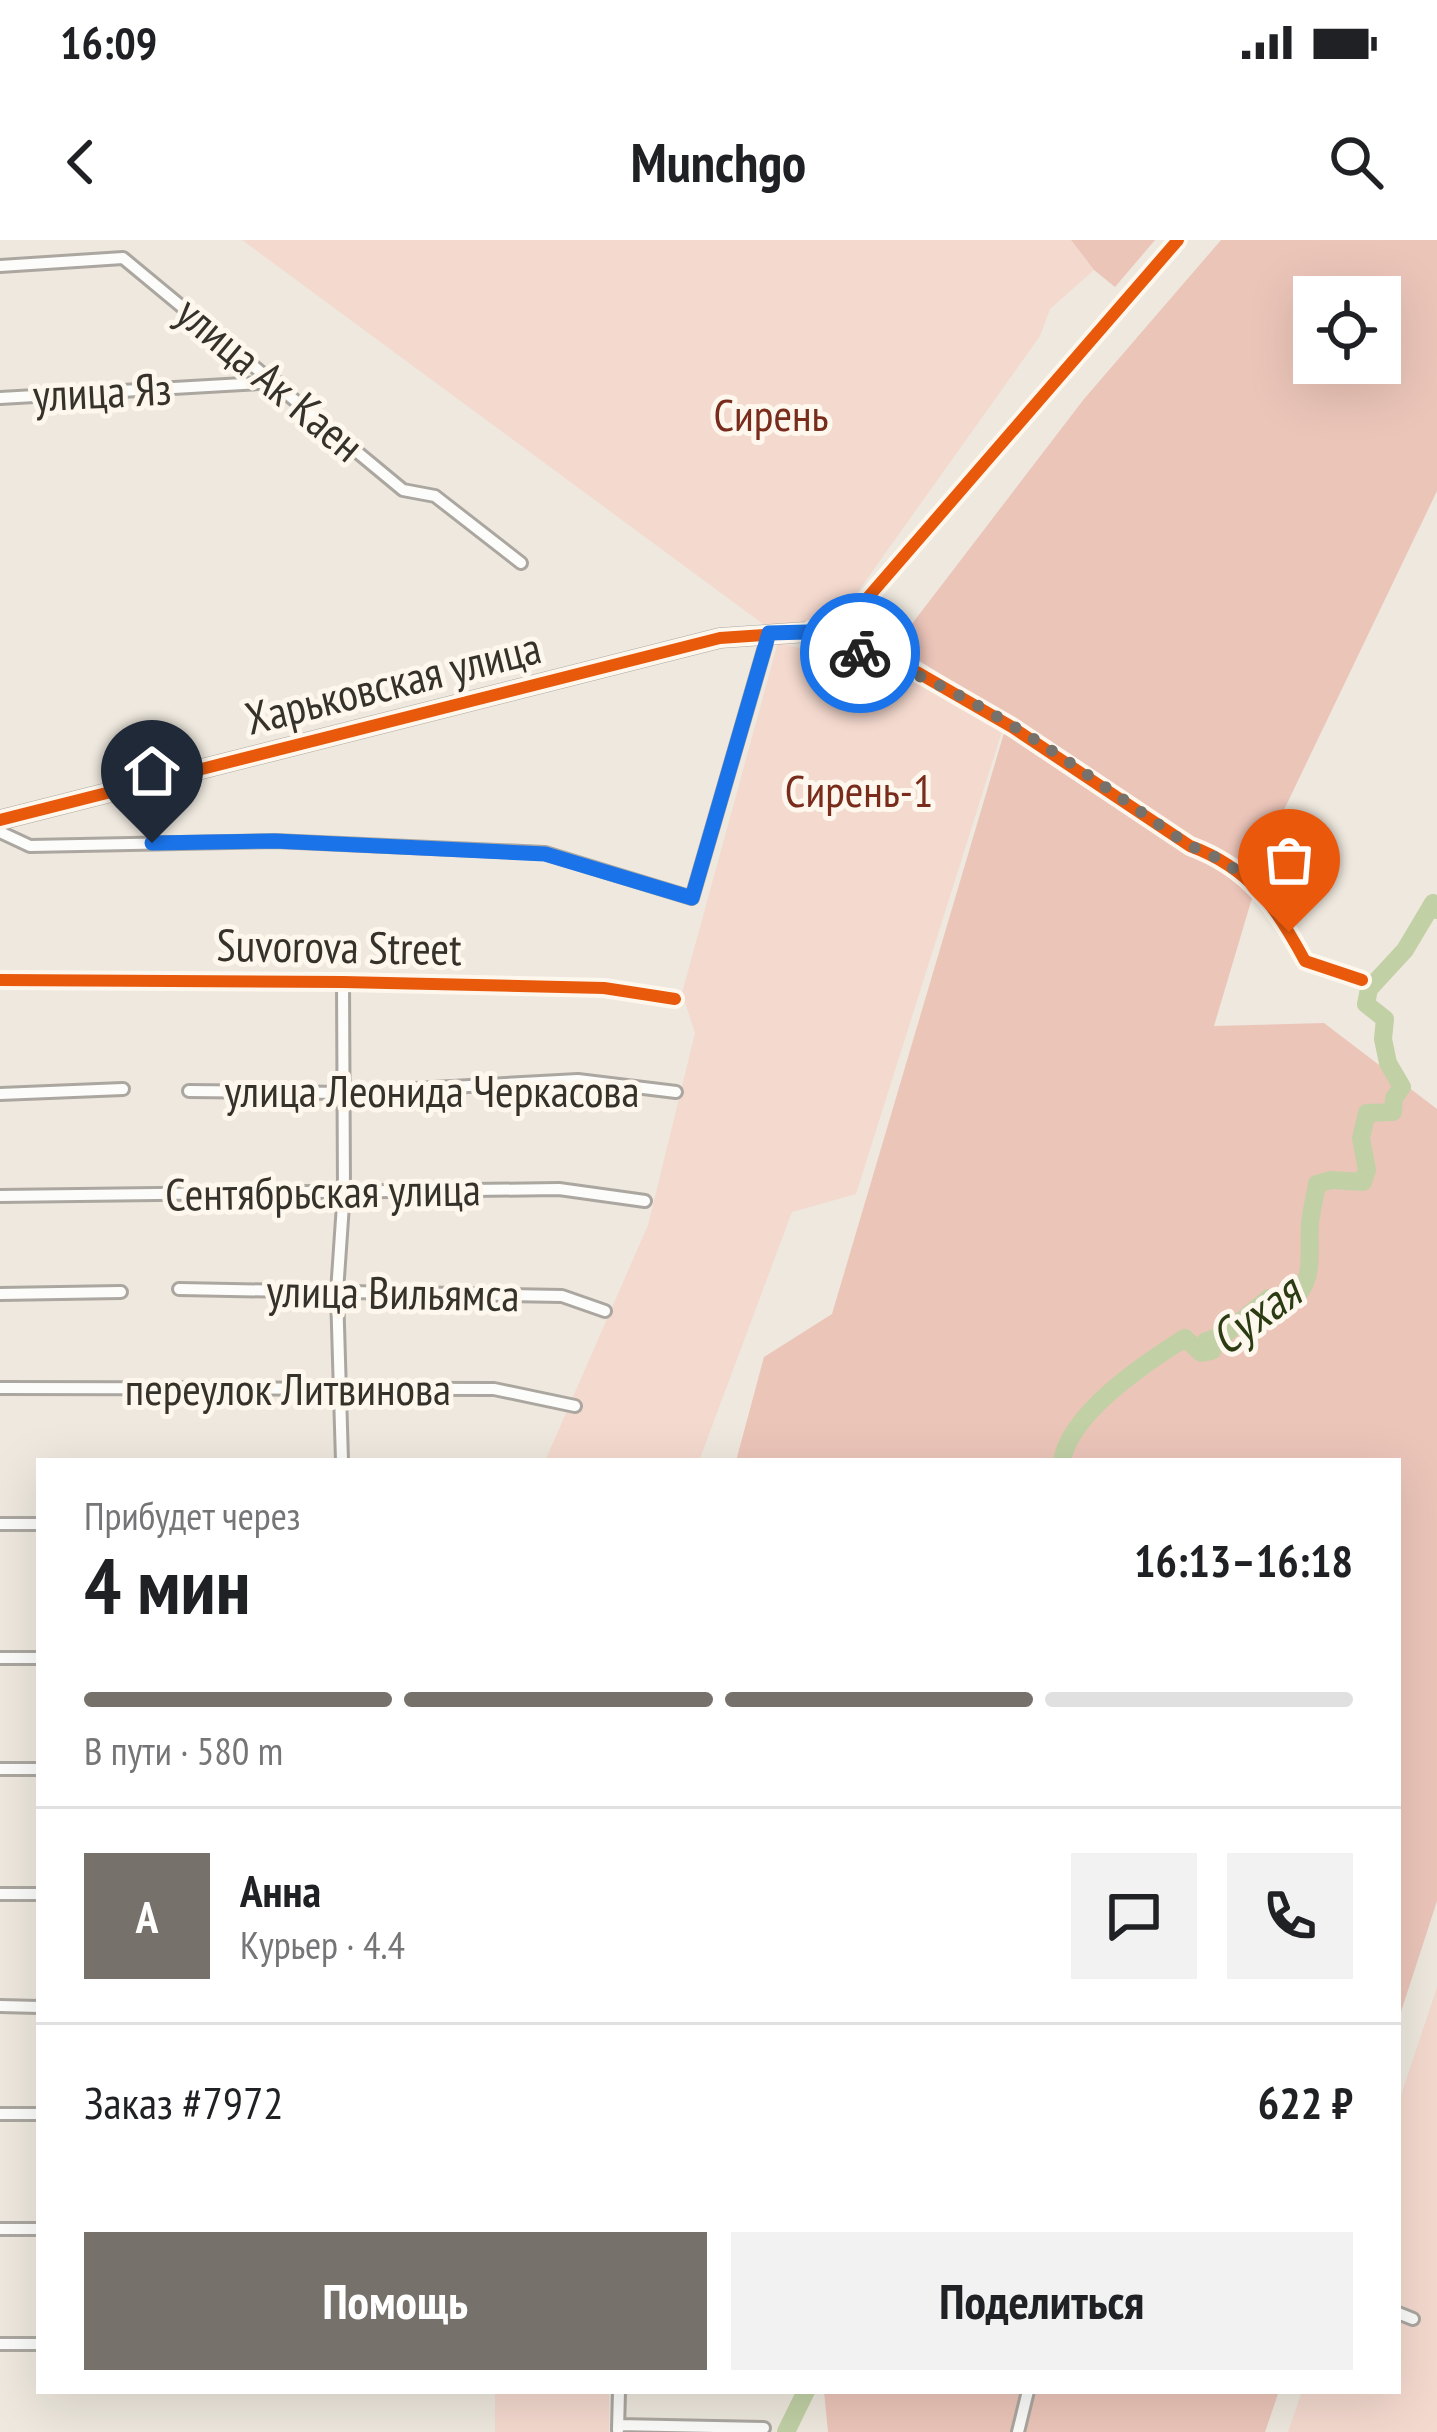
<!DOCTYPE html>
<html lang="ru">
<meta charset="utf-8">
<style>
:root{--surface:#fff;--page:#f2f2f2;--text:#202124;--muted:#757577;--line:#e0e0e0;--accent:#76716a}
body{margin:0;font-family:"PT Sans Narrow",sans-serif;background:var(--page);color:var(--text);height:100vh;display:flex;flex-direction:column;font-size:45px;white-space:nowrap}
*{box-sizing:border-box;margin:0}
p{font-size:39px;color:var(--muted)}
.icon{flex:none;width:66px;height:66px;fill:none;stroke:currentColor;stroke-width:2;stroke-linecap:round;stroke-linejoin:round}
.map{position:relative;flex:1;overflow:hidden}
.side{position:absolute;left:36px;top:1218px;width:1365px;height:936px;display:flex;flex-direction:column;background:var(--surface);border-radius:0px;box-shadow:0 12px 48px #0002}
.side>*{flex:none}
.fabs{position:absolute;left:1293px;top:36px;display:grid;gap:24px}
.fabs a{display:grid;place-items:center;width:108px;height:108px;border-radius:0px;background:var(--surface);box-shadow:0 12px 48px #0002;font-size:60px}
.pin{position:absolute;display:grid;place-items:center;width:102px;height:102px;color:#fff;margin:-123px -51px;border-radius:50% 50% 50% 0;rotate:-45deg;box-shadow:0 0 12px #0007}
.pin .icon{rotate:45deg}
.courier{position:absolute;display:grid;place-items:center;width:120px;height:120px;margin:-60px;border:9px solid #1a73e8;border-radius:50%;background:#fff;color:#222;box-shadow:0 3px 15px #0007}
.headline em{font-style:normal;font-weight:600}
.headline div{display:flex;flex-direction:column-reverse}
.headline{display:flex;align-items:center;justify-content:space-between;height:204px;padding:0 48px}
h1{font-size:78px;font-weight:600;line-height:90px}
.bar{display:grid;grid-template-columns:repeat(4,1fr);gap:18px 12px;align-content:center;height:144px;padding:0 48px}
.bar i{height:15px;border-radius:9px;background:var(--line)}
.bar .current{background:var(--accent)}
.bar p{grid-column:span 4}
.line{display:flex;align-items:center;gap:30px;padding:0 48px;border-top:3px solid var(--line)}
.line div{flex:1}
.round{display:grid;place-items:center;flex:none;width:126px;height:126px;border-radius:0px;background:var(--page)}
.primary-button{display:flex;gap:24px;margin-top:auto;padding:24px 48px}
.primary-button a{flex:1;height:138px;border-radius:0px;background:var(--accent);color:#fff;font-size:48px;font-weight:600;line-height:138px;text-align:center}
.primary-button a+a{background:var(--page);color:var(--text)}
.status{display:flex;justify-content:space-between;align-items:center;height:84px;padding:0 60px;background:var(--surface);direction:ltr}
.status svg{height:33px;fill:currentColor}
header{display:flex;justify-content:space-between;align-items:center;height:156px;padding:0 48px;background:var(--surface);font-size:54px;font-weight:600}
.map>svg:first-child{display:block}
.green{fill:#f4d9ce}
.forest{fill:#ecc5b9;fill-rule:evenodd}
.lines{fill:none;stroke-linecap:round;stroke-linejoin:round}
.river{stroke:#c1d0a5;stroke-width:18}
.street-casing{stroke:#aba7a0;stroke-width:16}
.secondary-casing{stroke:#aba7a0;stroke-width:21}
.street{stroke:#fcfcfa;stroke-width:10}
.secondary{stroke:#fcfcfa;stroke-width:15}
.cycleway-casing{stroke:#fef7ed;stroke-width:20}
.cycleway{stroke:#e8590c;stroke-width:12}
.done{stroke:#76716a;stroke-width:12;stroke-dasharray:0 21.6}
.route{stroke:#1a73e8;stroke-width:15}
.labels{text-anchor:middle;stroke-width:10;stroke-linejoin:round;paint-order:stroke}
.street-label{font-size:45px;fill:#35312b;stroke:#fef7ed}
.park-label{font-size:45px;fill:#792c1c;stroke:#fef7ed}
.water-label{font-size:48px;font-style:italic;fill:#2c3c12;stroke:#fef7ed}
</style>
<div class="status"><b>16:09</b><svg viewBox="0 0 49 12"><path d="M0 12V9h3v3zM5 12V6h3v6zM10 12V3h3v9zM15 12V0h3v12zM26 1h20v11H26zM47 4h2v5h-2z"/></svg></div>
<header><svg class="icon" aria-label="back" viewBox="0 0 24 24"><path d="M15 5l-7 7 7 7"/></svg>Munchgo<svg class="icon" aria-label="search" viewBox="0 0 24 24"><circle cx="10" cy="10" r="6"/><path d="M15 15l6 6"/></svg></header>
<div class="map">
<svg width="1437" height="2192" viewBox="0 0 1437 2192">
<rect width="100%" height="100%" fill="#eee8de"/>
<path class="green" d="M242,0h829l23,30 -44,39 -10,27 -188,264 -46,25 -43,-1z
M778,402l142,41 84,42 -148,469 -64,18 -93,249h-154l103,-236 47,-192 -13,-40z
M1437,1747v445h-149l14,-41h96v-287z
M495,2151h114v41h-114z"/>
<path class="forest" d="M1071,0h84l-40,47 -21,-17z
M1221,0h216v251l-168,350 -55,185 110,-3 113,86v792l-39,120v-560h-662l28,-104 68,-43 177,-598 -114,-70 189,-247zM1314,57h66v66h-66z
M824,2151h455l-14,41h-437z"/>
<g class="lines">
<path class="river" d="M1062,1221c8,-48 83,-98 123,-123l16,15 11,-2 -6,-10 18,-6 45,-37 23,3c24,-21 16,-49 18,-77 1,-13 5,-27 7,-40l14,-4 32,2 4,-12 -6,-32 6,-25 26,-1 1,-14 8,-11 -14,-24 -5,-24 2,-20 -19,-15 3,-15 36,-39 28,-47 4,7
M786,2192l20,-41"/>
<g class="street-casing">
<path id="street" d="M0,26l123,-8 280,232 32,6 86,67
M0,158l277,-16
M807,392l108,39 97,56 178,119c60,22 86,61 115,115l57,19
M808,392l56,-30 314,-362
M0,592l30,14 245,-5 270,12 147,45 77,-265
M0,740l343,2 261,6 71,11
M189,851l154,2 235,-13 98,12
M0,854l123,-5
M0,956l559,-7 86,12
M179,1049l383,7 43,15
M0,1054l121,-2
M0,1148l494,1 81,17
M342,1221l-5,-169 7,-102 -1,-208
M0,1284h39
M0,1418h39
M0,1529h39
M0,1654h39
M0,1766l39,1
M0,1874h39
M0,1989h39
M1398,2073l15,6
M0,2104h39
M618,2185l146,3
M618,2190l1,-39
M1018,2192l10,-41"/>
</g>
<g class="secondary-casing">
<path id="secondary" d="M0,580l720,-182 87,-6"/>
</g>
<use href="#street" class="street"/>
<use href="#secondary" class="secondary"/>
<g class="cycleway-casing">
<path id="cycleway" d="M807,392l108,39 97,56 178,119c60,22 86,61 115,115l57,19
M0,580l720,-182 87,-6 57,-30 314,-362
M0,740l343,2 261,6 71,11"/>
</g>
<use href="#cycleway" class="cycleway"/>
</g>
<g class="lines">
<path class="done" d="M860,413c121,39 226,122 330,193 43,15 78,46 99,86"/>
<path class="route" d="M152,603l123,-2 270,13 147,44 77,-265 38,-1 53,21"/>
</g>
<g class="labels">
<g class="street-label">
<text transform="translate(270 139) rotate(40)" y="16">улица Ак Каен</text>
<text transform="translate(102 152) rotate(-3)" y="16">улица Яз</text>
<text transform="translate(393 443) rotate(-14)" y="16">Харьковская улица</text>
<text transform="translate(339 707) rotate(1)" y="16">Suvorova Street</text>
<text x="432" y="867">улица Леонида Черкасова</text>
<text transform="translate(323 952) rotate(-1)" y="16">Сентябрьская улица</text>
<text transform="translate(393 1053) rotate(1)" y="16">улица Вильямса</text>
<text x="288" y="1165">переулок Литвинова</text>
</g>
<g class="park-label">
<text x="771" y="191">Сирень</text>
<text x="859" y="567">Сирень-1</text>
</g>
<g class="water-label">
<text transform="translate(1255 1075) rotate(-36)" y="17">Сухая</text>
</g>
</g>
</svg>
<div class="fabs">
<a><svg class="icon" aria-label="locate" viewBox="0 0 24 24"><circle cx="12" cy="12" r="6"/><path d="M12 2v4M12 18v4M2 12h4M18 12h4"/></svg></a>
</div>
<div class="pin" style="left:1289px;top:692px;background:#ea580c"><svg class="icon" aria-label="bag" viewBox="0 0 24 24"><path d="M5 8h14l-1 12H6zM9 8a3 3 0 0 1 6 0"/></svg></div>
<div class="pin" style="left:152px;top:603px;background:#1f2937"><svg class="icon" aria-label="home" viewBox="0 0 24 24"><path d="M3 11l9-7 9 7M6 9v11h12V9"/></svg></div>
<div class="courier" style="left:860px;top:413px"><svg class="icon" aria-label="bike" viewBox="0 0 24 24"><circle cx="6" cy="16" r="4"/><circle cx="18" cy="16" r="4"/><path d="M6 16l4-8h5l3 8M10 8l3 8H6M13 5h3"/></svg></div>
<section class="side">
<div class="headline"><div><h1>4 мин</h1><p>Прибудет через</p></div><em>16:13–16:18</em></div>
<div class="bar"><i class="current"></i><i class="current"></i><i class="current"></i><i></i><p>В пути · 580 m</p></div>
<div class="line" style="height:216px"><b class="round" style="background:var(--accent);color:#fff">А</b><div><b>Анна</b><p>Курьер · 4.4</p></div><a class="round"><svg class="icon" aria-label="chat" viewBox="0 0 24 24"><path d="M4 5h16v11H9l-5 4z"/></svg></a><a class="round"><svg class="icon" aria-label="phone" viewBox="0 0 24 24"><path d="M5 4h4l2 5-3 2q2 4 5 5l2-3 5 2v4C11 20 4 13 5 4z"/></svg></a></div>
<div class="line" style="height:156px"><div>Заказ #7972</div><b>622 ₽</b></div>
<div class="primary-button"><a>Помощь</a><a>Поделиться</a></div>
</section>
</div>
